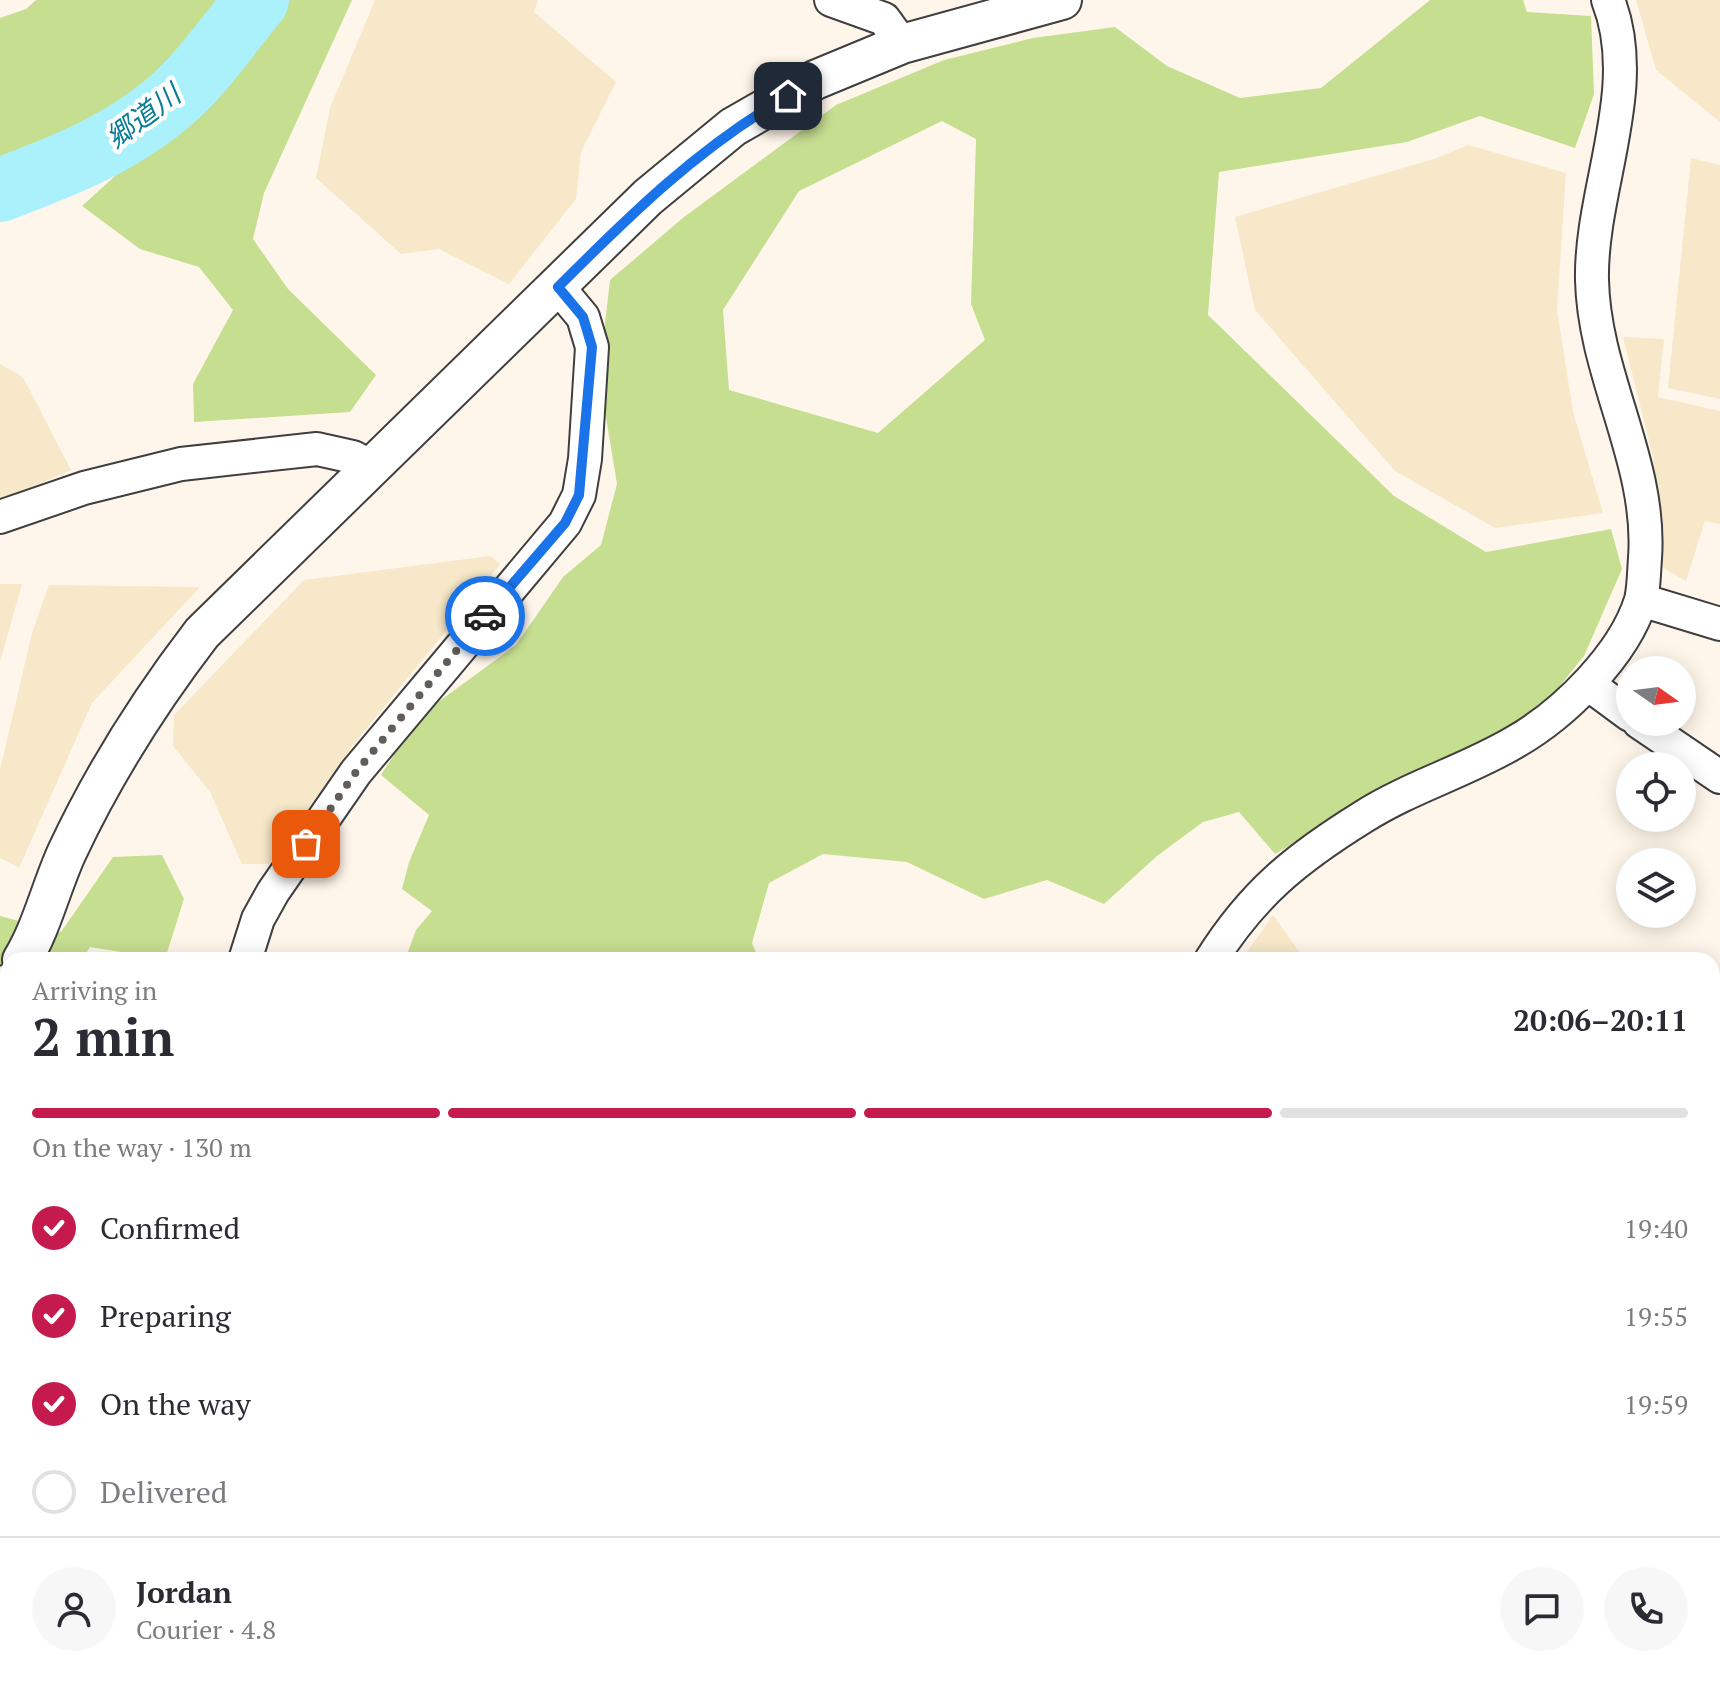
<!DOCTYPE html>
<meta charset="utf-8">
<style>
:root{--surface:#fff;--page:#f7f7f7;--text:#2b2b33;--muted:#7c7c81;--line:#e1e1e2;--accent:#c51a4d}
body{margin:0;font-family:"PT Serif","Noto Sans JP",serif;background:var(--page);color:var(--text);height:100vh;display:flex;flex-direction:column;font-size:30px;white-space:nowrap}
*{box-sizing:border-box;margin:0}
p{font-size:26px;color:var(--muted)}
.icon{flex:none;width:44px;height:44px;fill:none;stroke:currentColor;stroke-width:2;stroke-linecap:round;stroke-linejoin:round}
.map{position:relative;flex:1;overflow:hidden}
.sheet{position:absolute;left:0px;top:952px;width:1720px;height:746px;display:flex;flex-direction:column;background:var(--surface);border-radius:24px 24px 0 0;box-shadow:0 4px 20px #0003}
.sheet>*{flex:none}
.needle{width:52px;rotate:104deg}
.controls{position:absolute;left:1616px;top:656px;display:grid;gap:16px}
.controls a{display:grid;place-items:center;width:80px;height:80px;border-radius:50%;background:var(--surface);box-shadow:0 4px 20px #0003;font-size:40px}
.pin{position:absolute;display:grid;place-items:center;width:68px;height:68px;color:#fff;margin:-34px;border-radius:16px;box-shadow:0 4px 12px #0006}
.courier{position:absolute;display:grid;place-items:center;width:80px;height:80px;margin:-40px;border:6px solid #1a73e8;border-radius:50%;background:#fff;color:#222;box-shadow:0 2px 10px #0007}
.summary em{font-style:normal;font-weight:800}
.summary div{display:flex;flex-direction:column-reverse}
.summary{display:flex;align-items:center;justify-content:space-between;height:136px;padding:0 32px}
h1{font-size:52px;font-weight:800;line-height:60px}
.bar{display:grid;grid-template-columns:repeat(4,1fr);gap:12px 8px;align-content:center;height:96px;padding:0 32px}
.bar i{height:10px;border-radius:6px;background:var(--line)}
.bar .active{background:var(--accent)}
.bar p{grid-column:span 4}
.line{display:flex;align-items:center;gap:20px;padding:0 32px;border-top:2px solid var(--line)}
.line div{flex:1}
.round{display:grid;place-items:center;flex:none;width:84px;height:84px;border-radius:42px;background:var(--page)}
ol{padding:0 32px;list-style:none}
li{display:flex;align-items:center;gap:24px;height:88px}
li p{margin-inline-start:auto}
li .icon{padding:8px;border-radius:50%;background:var(--accent);color:#fff;stroke-width:4}
li:last-child{color:var(--muted)}
li i{width:44px;height:44px;border:4px solid var(--line);border-radius:50%}
.map>svg:first-child{display:block}
.farmland{fill:#f7e8c9}
.forest{fill:#c6de90;fill-rule:evenodd}
.lines{fill:none;stroke-linecap:round;stroke-linejoin:round}
.river{stroke:#abf1fb;stroke-width:64}
.minor-casing{stroke:#3f3f3f;stroke-width:36}
.tertiary-casing{stroke:#3f3f3f;stroke-width:42}
.minor{stroke:#fff;stroke-width:32}
.tertiary{stroke:#fff;stroke-width:38}
.done{stroke:#615e5a;stroke-width:8;stroke-dasharray:0 14.4}
.route{stroke:#1a73e8;stroke-width:10}
.labels{text-anchor:middle;stroke-width:8;stroke-linejoin:round;paint-order:stroke}
.water-label{font-size:28px;font-style:italic;fill:#0d7d97;stroke:#fff}
</style>
<div class="map">
<svg width="1720" height="1697" viewBox="0 0 1720 1697">
<rect width="100%" height="100%" fill="#fff6eb"/>
<path class="farmland" d="M375,0h163l-4,12 82,70 -35,70 -5,47 -67,85 -70,-35 -38,5 -85,-76 14,-70z
M1636,0h84v122l-64,-52z
M1468,145l98,28 -9,137 16,102 30,101 -108,15 -100,-57 -140,-161 -20,-93 199,-58z
M1691,158l29,7v234l-52,-11z
M1623,337l41,2 -6,58 62,14v113l-15,-3 -19,60 -26,-15 1,-42 -8,-67z
M0,364l23,13 48,93 -71,31z
M490,556l10,8 -150,185 -81,115h-27l-32,-72 -37,-46 1,-31 130,-135z
M0,584h22l-22,78z
M49,585l151,2 -108,116 -73,165 -19,-10v-88l32,-137z
M1273,915l32,45h-64z
M1720,974v77l-8,5v-75z
M1720,1245v116l-8,-1v-112z
M1712,1414l8,2v127l-8,-10z
M1712,1542l8,10v145h-9l-4,-7h5z
M396,1690h78l-3,7h-78z
M549,1690h83l-6,7h-68z
M685,1690h150l-6,7h-149z
M850,1690h90l-1,7h-94z
M1180,1690h104l4,7h-114z
M1306,1690h135l4,7h-135z
M1449,1690h83l4,7h-82z
M1539,1690h124l4,7h-124z"/>
<path class="forest" d="M36,0h188l-27,37 -71,73 -126,47v-139l26,-9z
M288,0h64l-88,193 -11,46 35,50 88,86 -26,37 -156,10 -1,-38 40,-74 -34,-43 -59,-18 -58,-43 43,-39 71,-51z
M1430,0h93l4,12 64,4 3,78 -19,54 -95,-32 -73,26 -188,30 -11,143 186,181 92,56 125,-23 11,40 -38,87 -60,74 -123,52 -126,72 -36,-42 -36,10 -46,34 -53,48 -57,-24 -63,19 -77,-37 -84,-8 -54,29 -17,60 7,17h-354l11,-30 16,-19 -30,-22 7,-27 20,-47 -48,-40 38,-59 97,-71 47,-68 38,-32 16,-61 -18,-109 11,-95 74,-63 152,-112 108,-45 89,-22 82,-11 52,39 73,32 81,-10zM942,121l34,18 -5,165 14,36 -107,93 -149,-43 -6,-80 76,-119z
M162,855l22,44 -19,60 -75,-12 -8,13h-74v144l-8,1v-189l61,16 52,-75z
M205,1690h176l-3,7h-176z"/>
<g class="lines">
<path class="river" d="M0,190c64,-24 126,-48 178,-96 29,-27 53,-63 79,-94
M1712,1163l8,-4
M1052,1697l5,-7"/>
<g class="minor-casing">
<path id="minor" d="M831,0l53,19 18,25
M0,517l84,-29 97,-24 136,-15 36,8 18,10
M1641,600l79,24
M1588,684l42,31
M1639,722l81,55
M245,960l13,-41 15,-27 83,-120 209,-249 14,-28 6,-36 7,-112 -9,-30 -25,-30
M1211,960c42,-67 86,-102 152,-143 47,-30 103,-46 152,-75 49,-28 109,-87 126,-142 3,-13 3,-29 4,-42 7,-96 -51,-182 -53,-278 -2,-90 51,-192 16,-280
M1712,1106l8,-4
M1712,1220l8,-4
M194,1697l3,-7
M655,1697l6,-7
M1137,1697l6,-7"/>
</g>
<g class="tertiary-casing">
<path id="tertiary" d="M22,960c20,-33 29,-73 45,-108 37,-79 82,-150 135,-219l446,-436 85,-70 82,-47 87,-36 160,-44
M0,998l8,-14
M0,1258l8,-1
M1712,1388l8,2"/>
</g>
<use href="#minor" class="minor"/>
<use href="#tertiary" class="tertiary"/>
</g>
<g class="lines">
<path class="done" d="M306,844l50,-72 129,-156"/>
<path class="route" d="M485,616l80,-93 14,-28 13,-148 -9,-30 -25,-30c72,-72 141,-140 230,-191"/>
</g>
<g class="labels">
<g class="water-label">
<text transform="translate(143 116) rotate(-37)" y="10">郷道川</text>
</g>
</g>
</svg>
<div class="controls">
<a><svg class="needle" viewBox="-14 -14 28 28"><path d="M0-13l5 13h-10z" fill="#e53935"/><path d="M0 13l5-13h-10z" fill="#7c7c81"/></svg></a>
<a><svg class="icon" aria-label="locate" viewBox="0 0 24 24"><circle cx="12" cy="12" r="6"/><path d="M12 2v4M12 18v4M2 12h4M18 12h4"/></svg></a>
<a><svg class="icon" aria-label="layers" viewBox="0 0 24 24"><path d="M12 4l9 5-9 5-9-5zM3 14l9 5 9-5"/></svg></a>
</div>
<div class="pin" style="left:306px;top:844px;background:#ea580c"><svg class="icon" aria-label="bag" viewBox="0 0 24 24"><path d="M5 8h14l-1 12H6zM9 8a3 3 0 0 1 6 0"/></svg></div>
<div class="pin" style="left:788px;top:96px;background:#1f2937"><svg class="icon" aria-label="home" viewBox="0 0 24 24"><path d="M3 11l9-7 9 7M6 9v11h12V9"/></svg></div>
<div class="courier" style="left:485px;top:616px"><svg class="icon" aria-label="car" viewBox="0 0 24 24"><path d="M5 17H2v-5l4-1 3-4h7l3 4 3 1v5h-3M9 17h6M6 11h13"/><circle cx="7" cy="17" r="2"/><circle cx="17" cy="17" r="2"/></svg></div>
<section class="sheet">
<div class="summary"><div><h1>2 min</h1><p>Arriving in</p></div><em>20:06–20:11</em></div>
<div class="bar"><i class="active"></i><i class="active"></i><i class="active"></i><i></i><p>On the way · 130 m</p></div>
<ol>
<li><svg class="icon" aria-label="check" viewBox="0 0 24 24"><path d="M5 12l5 5 9-10"/></svg>Confirmed<p>19:40</p></li>
<li><svg class="icon" aria-label="check" viewBox="0 0 24 24"><path d="M5 12l5 5 9-10"/></svg>Preparing<p>19:55</p></li>
<li><svg class="icon" aria-label="check" viewBox="0 0 24 24"><path d="M5 12l5 5 9-10"/></svg>On the way<p>19:59</p></li>
<li><i></i>Delivered</li>
</ol>
<div class="line" style="height:144px"><a class="round"><svg class="icon" aria-label="person" viewBox="0 0 24 24"><circle cx="12" cy="8" r="4"/><path d="M4 21q1-7 8-7t8 7"/></svg></a><div><b>Jordan</b><p>Courier · 4.8</p></div><a class="round"><svg class="icon" aria-label="chat" viewBox="0 0 24 24"><path d="M4 5h16v11H9l-5 4z"/></svg></a><a class="round"><svg class="icon" aria-label="phone" viewBox="0 0 24 24"><path d="M5 4h4l2 5-3 2q2 4 5 5l2-3 5 2v4C11 20 4 13 5 4z"/></svg></a></div>
</section>
</div>
